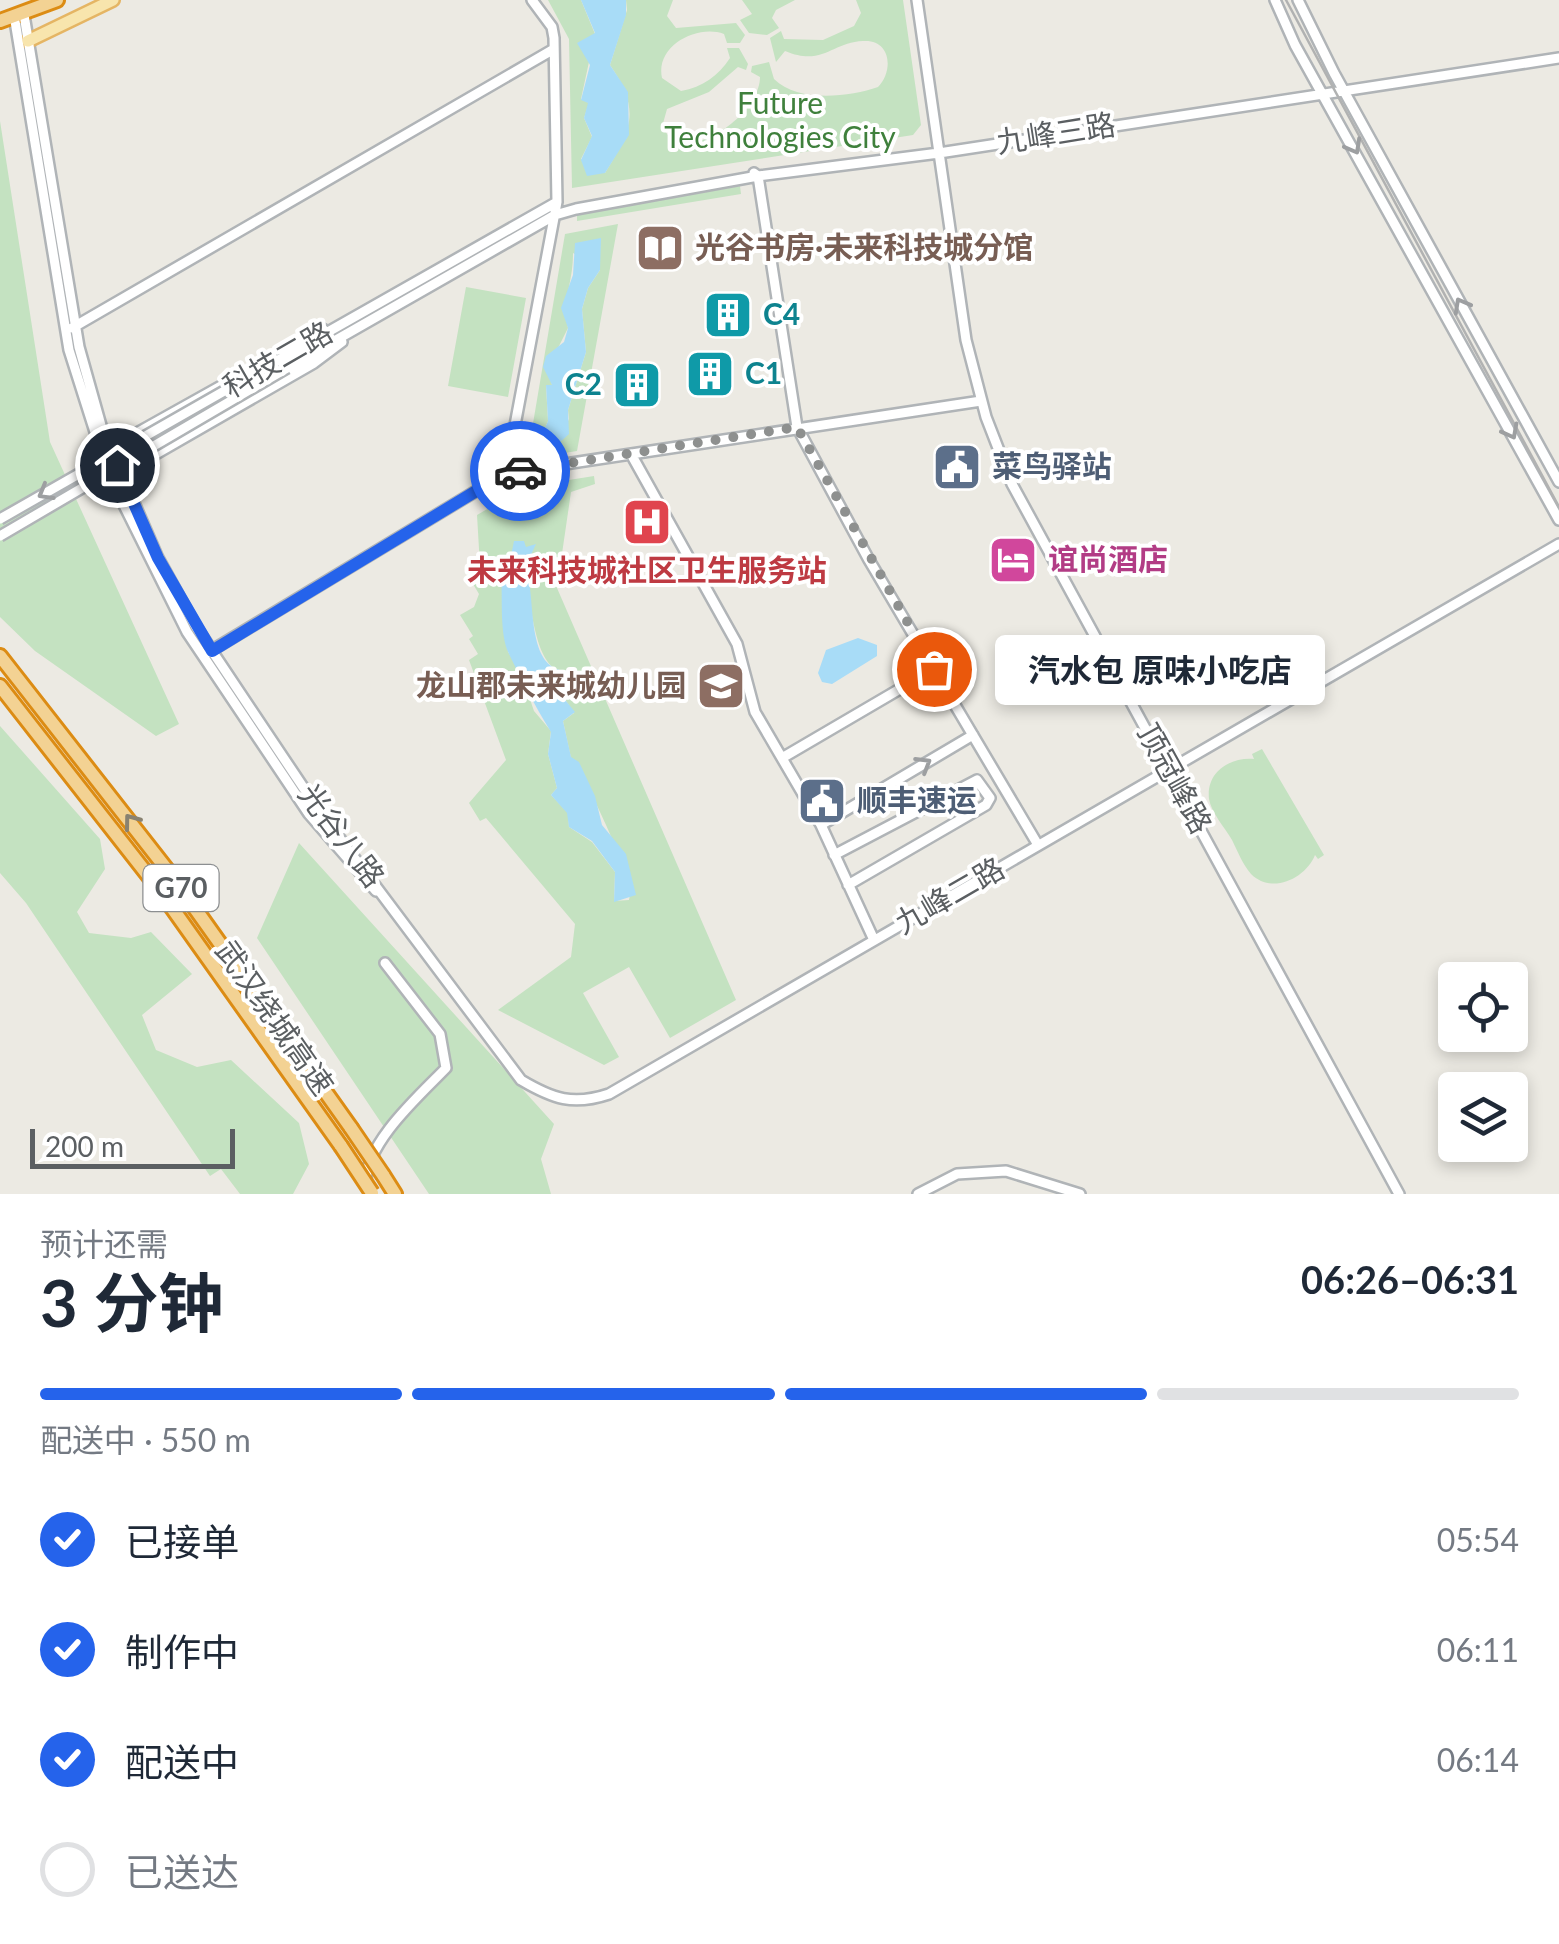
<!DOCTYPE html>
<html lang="zh">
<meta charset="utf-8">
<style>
:root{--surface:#fff;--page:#f2f2f3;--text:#1f2937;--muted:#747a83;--line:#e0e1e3;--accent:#2563eb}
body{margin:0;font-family:Lato,"Noto Sans SC",sans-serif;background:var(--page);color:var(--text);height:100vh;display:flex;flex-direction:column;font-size:38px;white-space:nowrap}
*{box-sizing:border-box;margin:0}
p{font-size:32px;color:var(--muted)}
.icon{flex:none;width:55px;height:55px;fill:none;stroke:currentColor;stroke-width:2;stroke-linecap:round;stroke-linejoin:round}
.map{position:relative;height:1194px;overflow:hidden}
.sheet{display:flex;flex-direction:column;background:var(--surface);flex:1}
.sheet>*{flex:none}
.buttons{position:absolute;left:1438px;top:962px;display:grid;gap:20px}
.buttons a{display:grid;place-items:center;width:90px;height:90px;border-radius:10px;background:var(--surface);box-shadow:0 5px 15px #0003;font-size:50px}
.scale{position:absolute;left:30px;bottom:25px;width:205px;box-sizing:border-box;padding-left:10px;border:5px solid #5b5f62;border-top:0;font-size:28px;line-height:35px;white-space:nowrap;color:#5b5f62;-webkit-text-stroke:8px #fff;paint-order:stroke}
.pin{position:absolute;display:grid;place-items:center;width:85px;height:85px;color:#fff;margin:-42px;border:5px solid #fff;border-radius:50%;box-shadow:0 2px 10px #0007}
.courier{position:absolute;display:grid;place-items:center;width:100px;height:100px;margin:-50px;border:8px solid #2563eb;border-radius:50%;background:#fff;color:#222;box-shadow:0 2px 12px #0007}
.bubble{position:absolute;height:70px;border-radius:10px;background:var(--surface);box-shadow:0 5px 15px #0003;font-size:32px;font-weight:700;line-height:70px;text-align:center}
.summary em{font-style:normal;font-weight:700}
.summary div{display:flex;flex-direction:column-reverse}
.summary{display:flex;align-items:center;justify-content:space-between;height:170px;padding:0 40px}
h1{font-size:65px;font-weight:700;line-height:75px}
.bar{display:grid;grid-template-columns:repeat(4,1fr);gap:15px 10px;align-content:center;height:120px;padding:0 40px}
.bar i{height:12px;border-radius:8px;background:var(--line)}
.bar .active{background:var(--accent)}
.bar p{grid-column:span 4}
ol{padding:0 40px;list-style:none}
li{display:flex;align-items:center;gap:30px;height:110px}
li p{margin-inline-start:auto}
li .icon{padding:10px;border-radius:50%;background:var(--accent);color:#fff;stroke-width:4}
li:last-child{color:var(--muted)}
li i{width:55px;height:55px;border:5px solid var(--line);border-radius:50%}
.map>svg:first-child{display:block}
.green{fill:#c4e2c1;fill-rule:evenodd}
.water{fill:#a8dcf7}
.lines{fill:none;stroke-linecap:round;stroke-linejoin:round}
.minor-casing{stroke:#b0b4b7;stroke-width:14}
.major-casing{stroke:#e5b564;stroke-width:16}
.highway-casing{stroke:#dc8c14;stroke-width:18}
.minor{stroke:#fff;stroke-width:9}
.major{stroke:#f8e5ad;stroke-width:11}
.highway{stroke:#f3d293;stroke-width:12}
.tram{stroke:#b1b2b2;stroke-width:2.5}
.minor-bridge-casing{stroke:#b0b4b7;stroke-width:14;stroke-linecap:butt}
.highway-bridge-casing{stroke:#dc8c14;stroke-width:18;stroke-linecap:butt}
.minor-bridge{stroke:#fff;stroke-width:9}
.highway-bridge{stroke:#f3d293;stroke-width:12}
.oneway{stroke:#9d9fa1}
.oneway2{stroke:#898271}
.done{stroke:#8e908f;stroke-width:10;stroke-dasharray:0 18}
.route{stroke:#2563eb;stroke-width:12}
.labels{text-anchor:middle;stroke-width:8;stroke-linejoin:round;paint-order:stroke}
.shield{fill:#fff;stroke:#8c8f91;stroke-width:2.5}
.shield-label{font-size:28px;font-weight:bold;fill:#5b5f62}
.park-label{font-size:30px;fill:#3f803c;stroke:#fff}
.street-label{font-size:30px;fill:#5b5f62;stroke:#fff}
.education-label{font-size:30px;font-weight:bold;fill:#785e54;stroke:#fff;text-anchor:start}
.culture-label{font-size:30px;font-weight:bold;fill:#0d838f;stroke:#fff;text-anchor:start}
.service-label{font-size:30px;font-weight:bold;fill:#4e5e75;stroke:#fff;text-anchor:start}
.hotel-label{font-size:30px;font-weight:bold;fill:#b23c85;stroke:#fff;text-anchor:start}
.health-label{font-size:30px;font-weight:bold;fill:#be3a42;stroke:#fff}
</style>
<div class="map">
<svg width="1559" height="1194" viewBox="0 0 1559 1194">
<rect width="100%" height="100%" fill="#eceae3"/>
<path class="green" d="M548,0h33l14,34 -14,65 8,4 -5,15 8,19 -11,22 24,14c27,-44 36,-63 5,-108l17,-55 -1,-10h47l-6,16 9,12 60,-5 9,12 -5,8h-13l-3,-9c-27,-10 -69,12 -62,44l19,13c22,-4 37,-15 49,-33l-3,-10h12l9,16 -2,6 -8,-3 -29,25 -42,17 -5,18 11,15c33,10 87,-32 87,-65l-9,-5 1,-6 17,-4 5,17c24,24 75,18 104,8 16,-16 13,-48 -15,-46 -31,1 -40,26 -78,10l-9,11 -6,-24 11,-7 3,8 39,1 31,-14 7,-13 -5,-13h47l18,125 -8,10 -341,53 -3,-149z
M742,0h53l-19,10 -4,8 7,10 -12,7 -18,-2 -9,-13 12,-6z
M0,121l50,321 129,282 -23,12 -121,-85 -35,-34z
M740,186l1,8 -164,27v-6z
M618,224l-41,227 -50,8 38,-225zM573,253l27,17 -12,18 -6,21 4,43 -18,58 1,9 -12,25 -19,2 10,-25 -2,-35 6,-1 -4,-17 20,-40c-6,-31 5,-43 5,-75z
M466,287l60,11 -18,99 -60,-11z
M594,476l1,8 -24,8 -14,96 179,412 -66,38 -41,-71 -46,26 36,64 -15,8 -106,-55 73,-53 4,-33 -89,-106 -6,3 -11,-18 37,-43 -37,-100 9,-6 -9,-15 4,-3 -13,-21 14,-8 5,-13 -12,-20 13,-8 -3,-51 48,-28zM533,549l-10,23c9,26 10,91 37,99l6,30 8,12 -11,8 8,37c7,3 56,110 59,126 2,6 0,10 -1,16l-15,1 1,-29 -23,-30 -23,-15 -1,-14 -17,-18 6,-7 -9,-34 3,-23 -17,-20 -14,-41 -12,-18 -7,-78z
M0,726l100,113 5,30 -28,43 12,21 42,5 20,-6 41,42 -50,41 14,35 41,17 34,-7 68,63 10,41 -16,30h-53l-19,-25 -11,7 -184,-273 -26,-30z
M1262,749l62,106 -6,4 -3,-4c-9,23 -43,40 -64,19 -8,-9 -14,-24 -19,-34 -7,-12 -21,-28 -23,-41 -3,-28 22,-42 45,-40l-2,-5z
M299,843l255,281 -13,35 10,35h-122l-172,-256z"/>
<path class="water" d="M581,0h45v15l-16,50 18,27 1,43 -24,38 -18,3 -6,-16 11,-24 -8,-18 4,-15 -7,-3 9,-35 -13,-22 18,-10z
M601,238l-1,32 -12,18 -6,21 4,43 -18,58 1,24 -12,11 -20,1 11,-25 -2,-36h6l-9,-18 3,-11 18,-14 4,-14 -7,-20 12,-33 2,-32z
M514,541h10l2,6 10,-3 -13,28 6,10c5,27 1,81 31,88l6,31 9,11 -12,9 8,36 8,5 16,34 7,29 24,29 10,41 -22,7 1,-30 -23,-31 -23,-14 -2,-14 -16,-18 6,-7 -9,-34 3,-22c-16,-26 -29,-51 -42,-78 -10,-20 -6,-57 -8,-80l8,-9z
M858,638l19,7v11l-45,28 -10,-2 -4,-9 8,-23z"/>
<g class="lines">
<g class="minor-casing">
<path id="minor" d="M917,0l49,340 20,77 26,67 387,710
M1275,0l20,45 264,475
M1298,0l36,73 225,409
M24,15l55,332 23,82 56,129 38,69 121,181 204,272c32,19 52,26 88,14l950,-550
M15,21l54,329 39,123 79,159 122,182 67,77
M754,173l4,3 39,251 72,133 169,285
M72,328l482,-279
M282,358l275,-156
M287,368l268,-153 21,-6 182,-33 181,-23 620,-95
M110,448l213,-119
M631,454l106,190 18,68 66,113 53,115
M506,473l51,-271 -3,-164 -2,-11 -20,-27
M121,474l193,-111 28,-21
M209,652l297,-179 475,-72
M782,758l152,-89
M821,825l152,-90
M834,855l143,-75 13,18 -4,7 -138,80
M366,1183c-1,-40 54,-88 80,-115l-6,-34 -55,-71
M918,1194l39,-20 49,-3 74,23"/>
</g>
<g class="major-casing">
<path id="major" d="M28,41l85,-41"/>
</g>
<g class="highway-casing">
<path id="highway" d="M0,21l57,-21
M0,656l172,220 179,252
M0,686l158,202 183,258
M383,1175l12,19"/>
</g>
<use href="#minor" class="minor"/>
<use href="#major" class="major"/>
<use href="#highway" class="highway"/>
<path class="tram" d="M1286,0l273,507"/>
<g class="minor-bridge-casing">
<path id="minor-bridge" d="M0,519l282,-161
M0,536l287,-168"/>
</g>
<g class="highway-bridge-casing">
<path id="highway-bridge" d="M351,1128l32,47
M341,1146l31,47"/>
</g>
<use href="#minor-bridge" class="minor-bridge"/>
<use href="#highway-bridge" class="highway-bridge"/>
</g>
<defs><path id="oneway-chevron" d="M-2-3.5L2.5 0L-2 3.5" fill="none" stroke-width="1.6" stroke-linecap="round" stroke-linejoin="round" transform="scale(2.5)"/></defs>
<g class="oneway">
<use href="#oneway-chevron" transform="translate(1354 147) rotate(61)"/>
<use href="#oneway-chevron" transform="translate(1461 305) rotate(-119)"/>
<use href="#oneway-chevron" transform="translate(1511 432) rotate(62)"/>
<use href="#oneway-chevron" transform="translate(45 493) rotate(150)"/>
<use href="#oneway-chevron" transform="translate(924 764) rotate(-31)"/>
</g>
<use class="oneway2" href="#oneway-chevron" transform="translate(131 821) rotate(-127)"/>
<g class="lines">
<path class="done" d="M520,471l277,-44 137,242"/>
<path class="route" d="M117,465l41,93 54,93 294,-178 14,-2"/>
</g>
<defs>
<g id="library-square" transform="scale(2.5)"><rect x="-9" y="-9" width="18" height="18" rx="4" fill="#8d6e63" stroke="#fff"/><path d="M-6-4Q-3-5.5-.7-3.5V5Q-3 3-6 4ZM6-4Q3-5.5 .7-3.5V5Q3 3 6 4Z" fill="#fff"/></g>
<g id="building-square" transform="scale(2.5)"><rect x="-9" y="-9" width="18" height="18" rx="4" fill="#0f9aa8" stroke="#fff"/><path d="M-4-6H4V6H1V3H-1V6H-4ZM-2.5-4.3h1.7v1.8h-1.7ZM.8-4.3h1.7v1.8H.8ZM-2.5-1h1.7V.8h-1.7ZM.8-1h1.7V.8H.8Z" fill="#fff"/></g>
<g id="civic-square" transform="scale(2.5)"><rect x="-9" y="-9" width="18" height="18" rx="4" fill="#5c6f8a" stroke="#fff"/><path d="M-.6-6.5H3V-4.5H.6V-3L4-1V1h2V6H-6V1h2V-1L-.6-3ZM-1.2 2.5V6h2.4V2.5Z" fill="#fff"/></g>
<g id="hospital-square" transform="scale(2.5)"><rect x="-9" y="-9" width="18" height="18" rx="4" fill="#e0444e" stroke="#fff"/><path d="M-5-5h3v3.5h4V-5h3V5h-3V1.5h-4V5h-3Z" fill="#fff"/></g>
<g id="hotel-square" transform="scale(2.5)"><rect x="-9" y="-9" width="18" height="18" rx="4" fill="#d1479c" stroke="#fff"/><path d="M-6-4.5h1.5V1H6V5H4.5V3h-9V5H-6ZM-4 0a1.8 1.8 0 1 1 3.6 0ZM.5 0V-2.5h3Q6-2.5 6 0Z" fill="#fff"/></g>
<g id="school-square" transform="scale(2.5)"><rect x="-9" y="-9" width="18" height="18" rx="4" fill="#8d6e63" stroke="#fff"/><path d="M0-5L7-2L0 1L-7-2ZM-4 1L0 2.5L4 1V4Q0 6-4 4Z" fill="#fff"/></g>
</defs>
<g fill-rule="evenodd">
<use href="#library-square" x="660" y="248"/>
<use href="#building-square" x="728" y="315"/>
<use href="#building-square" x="710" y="374"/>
<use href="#building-square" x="637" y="385"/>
<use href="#civic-square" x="957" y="467"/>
<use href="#hospital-square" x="647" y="522"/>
<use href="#hotel-square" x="1013" y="560"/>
<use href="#school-square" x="721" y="686"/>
<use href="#civic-square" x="822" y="801"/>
</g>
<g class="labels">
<rect class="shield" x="143.5" y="865" width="75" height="46" rx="8"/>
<g class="shield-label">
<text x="181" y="898">G70</text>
</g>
<g class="park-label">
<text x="780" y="114">Future<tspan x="780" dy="34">Technologies City</tspan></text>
</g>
<g class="street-label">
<text transform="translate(1056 134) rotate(-9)" y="10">九峰三路</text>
<text transform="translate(278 360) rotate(-30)" y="10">科技二路</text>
<text transform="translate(1174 779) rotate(61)" y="10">顶冠峰路</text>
<text transform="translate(341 836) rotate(53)" y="10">光谷八路</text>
<text transform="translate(950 896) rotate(-30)" y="10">九峰二路</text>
<text transform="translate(274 1018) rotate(55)" y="10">武汉绕城高速</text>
</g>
<g class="education-label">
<text x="695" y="258">光谷书房·未来科技城分馆</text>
<text x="686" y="696" text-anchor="end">龙山郡未来城幼儿园</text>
</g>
<g class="culture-label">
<text x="763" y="325">C4</text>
<text x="745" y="384">C1</text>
<text x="602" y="395" text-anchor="end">C2</text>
</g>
<g class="service-label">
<text x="992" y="477">菜鸟驿站</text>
<text x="857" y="811">顺丰速运</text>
</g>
<g class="hotel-label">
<text x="1048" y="570">谊尚酒店</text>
</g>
<g class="health-label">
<text x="647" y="581">未来科技城社区卫生服务站</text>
</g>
</g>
</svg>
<div class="buttons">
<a><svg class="icon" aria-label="locate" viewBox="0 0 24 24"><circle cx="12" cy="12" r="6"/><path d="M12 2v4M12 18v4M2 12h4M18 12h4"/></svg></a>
<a><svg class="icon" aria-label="layers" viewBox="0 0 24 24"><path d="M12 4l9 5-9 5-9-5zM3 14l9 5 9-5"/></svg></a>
</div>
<div class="scale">200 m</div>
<div class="pin" style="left:934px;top:669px;background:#ea580c"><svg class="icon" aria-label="bag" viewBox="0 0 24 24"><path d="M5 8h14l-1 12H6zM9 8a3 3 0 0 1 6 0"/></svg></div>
<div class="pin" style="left:117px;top:465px;background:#1f2937"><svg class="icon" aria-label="home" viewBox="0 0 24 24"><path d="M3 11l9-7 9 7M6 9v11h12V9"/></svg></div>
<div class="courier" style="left:520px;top:471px"><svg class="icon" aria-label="car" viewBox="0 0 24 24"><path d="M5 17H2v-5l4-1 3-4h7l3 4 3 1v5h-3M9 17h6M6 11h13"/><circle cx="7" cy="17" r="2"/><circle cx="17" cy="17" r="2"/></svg></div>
<div class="bubble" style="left:995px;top:635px;width:330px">汽水包 原味小吃店</div>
</div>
<section class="sheet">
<div class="summary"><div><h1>3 分钟</h1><p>预计还需</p></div><em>06:26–06:31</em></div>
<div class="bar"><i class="active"></i><i class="active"></i><i class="active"></i><i></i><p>配送中 · 550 m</p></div>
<ol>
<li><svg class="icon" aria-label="check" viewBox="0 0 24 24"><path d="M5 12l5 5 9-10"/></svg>已接单<p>05:54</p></li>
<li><svg class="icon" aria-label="check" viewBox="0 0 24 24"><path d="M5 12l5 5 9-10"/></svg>制作中<p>06:11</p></li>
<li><svg class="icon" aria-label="check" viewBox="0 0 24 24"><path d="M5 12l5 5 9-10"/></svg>配送中<p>06:14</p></li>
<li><i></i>已送达</li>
</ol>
</section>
